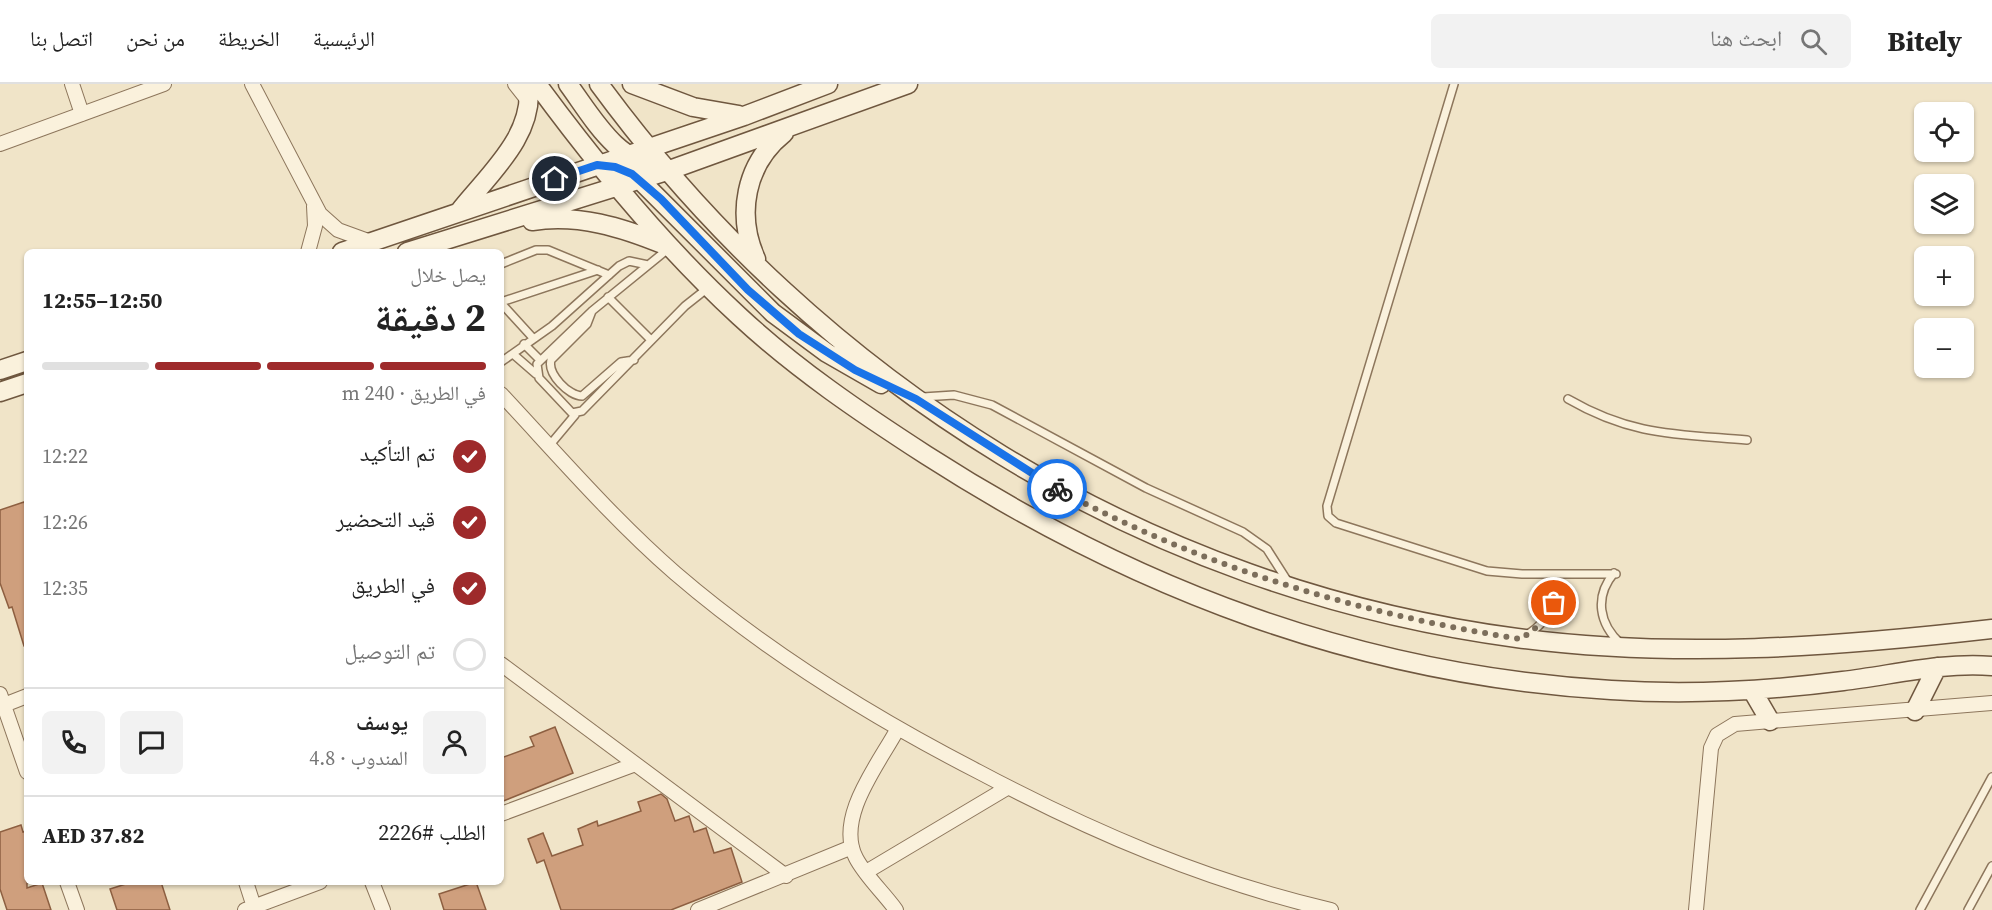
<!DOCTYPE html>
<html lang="ar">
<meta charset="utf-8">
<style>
:root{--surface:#fff;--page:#f2f2f2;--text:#222;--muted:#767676;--line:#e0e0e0;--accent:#9e2a2b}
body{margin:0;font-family:"Source Serif 4","Noto Naskh Arabic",serif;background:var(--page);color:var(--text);direction:rtl;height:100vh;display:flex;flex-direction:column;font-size:22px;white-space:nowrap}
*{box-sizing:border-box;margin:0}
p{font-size:20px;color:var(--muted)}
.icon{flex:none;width:33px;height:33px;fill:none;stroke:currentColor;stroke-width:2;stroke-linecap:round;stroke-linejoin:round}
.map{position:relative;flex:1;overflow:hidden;direction:ltr}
.sheet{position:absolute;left:24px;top:165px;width:480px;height:636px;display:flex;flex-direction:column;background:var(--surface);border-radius:9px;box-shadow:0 2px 4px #0004;direction:rtl}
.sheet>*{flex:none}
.controls{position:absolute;left:1914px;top:18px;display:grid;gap:12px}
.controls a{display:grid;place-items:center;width:60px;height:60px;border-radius:9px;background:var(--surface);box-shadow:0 2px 4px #0004;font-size:30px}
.pin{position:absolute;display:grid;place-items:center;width:51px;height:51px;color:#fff;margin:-26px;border:3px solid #fff;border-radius:50%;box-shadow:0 2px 6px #0007}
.courier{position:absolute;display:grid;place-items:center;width:60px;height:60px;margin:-30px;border:4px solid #1a73e8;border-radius:50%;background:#fff;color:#222;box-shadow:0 2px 8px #0007}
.head em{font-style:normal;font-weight:700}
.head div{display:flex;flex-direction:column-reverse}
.head{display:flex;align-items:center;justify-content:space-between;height:102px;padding:0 18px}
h1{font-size:39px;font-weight:700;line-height:45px}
.bar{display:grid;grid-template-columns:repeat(4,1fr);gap:9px 6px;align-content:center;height:72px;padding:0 18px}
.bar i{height:8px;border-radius:4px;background:var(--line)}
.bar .on{background:var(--accent)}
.bar p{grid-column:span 4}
.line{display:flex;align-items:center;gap:15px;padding:0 18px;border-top:2px solid var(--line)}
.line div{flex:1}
.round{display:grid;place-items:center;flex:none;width:63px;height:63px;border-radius:9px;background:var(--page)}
ol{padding:0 18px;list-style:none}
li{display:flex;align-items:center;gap:18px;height:66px}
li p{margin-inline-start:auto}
li .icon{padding:6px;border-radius:50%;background:var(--accent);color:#fff;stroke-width:4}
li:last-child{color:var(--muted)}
li i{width:33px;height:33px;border:3px solid var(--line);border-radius:50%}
header{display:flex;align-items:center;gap:36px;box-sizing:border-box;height:84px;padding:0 30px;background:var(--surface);border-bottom:2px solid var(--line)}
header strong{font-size:28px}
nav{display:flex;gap:33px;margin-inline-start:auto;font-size:21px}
.search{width:420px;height:54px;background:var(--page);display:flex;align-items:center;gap:15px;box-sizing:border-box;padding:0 21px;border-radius:9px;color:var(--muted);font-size:22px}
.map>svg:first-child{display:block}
.building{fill:#cf9f7d;stroke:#8d5f41;stroke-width:1.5}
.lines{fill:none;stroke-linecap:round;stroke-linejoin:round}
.lane-casing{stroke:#8d765c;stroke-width:10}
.street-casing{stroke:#8d765c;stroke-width:16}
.secondary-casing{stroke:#6f573f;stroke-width:21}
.lane{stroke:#faf1dc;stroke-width:7}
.street{stroke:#faf1dc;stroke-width:14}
.secondary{stroke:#faf1dc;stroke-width:18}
.done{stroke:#7c6e5b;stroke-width:6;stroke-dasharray:0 10.8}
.route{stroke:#1a73e8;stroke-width:8}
</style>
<header>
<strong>Bitely</strong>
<div class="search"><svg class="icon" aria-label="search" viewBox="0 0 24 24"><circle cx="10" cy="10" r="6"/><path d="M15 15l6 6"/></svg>ابحث هنا</div>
<nav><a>الرئيسية</a><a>الخريطة</a><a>من نحن</a><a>اتصل بنا</a></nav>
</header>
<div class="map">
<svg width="1992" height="826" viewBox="0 0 1992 826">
<rect width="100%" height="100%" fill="#f0e4c8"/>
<path class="building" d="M24,418l3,7v137h-3l-12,-39 -3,1 -9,-25v-73z
M555,643l18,46 -72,29v-44l33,-12 -4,-9z
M661,710l6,5 8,22 14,-5 5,16 12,-4 8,25 17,-5 11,34 -71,28h-110l-17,-50 -7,3 -9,-24 15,-6 9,23 31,-11 -5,-16 19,-8 1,5 43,-15 -3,-9z
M21,741l2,7 4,-1v57l15,-5 9,27h-44l-7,-21v-57z
M132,798h29l9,28h-53l-7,-21z
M476,798l10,28h-42l-5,-16z"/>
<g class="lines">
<g class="lane-casing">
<path id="lane" d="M1454,0l-127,422 1,10 8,7 151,48 35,3h94
M668,165l-76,62 -55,53 2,14 33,35 10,-2 103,-105 24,-19
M501,180l35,-14h12l61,25
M608,213l43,43
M501,218l97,-32
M501,219l32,35
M592,227l-5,13 -36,36c-4,14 18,36 31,36l39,-34 13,-2
M524,260l16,16
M513,270l23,20
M501,278l51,-36 67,-60 10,-5 19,4
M923,313l31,-2 38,10 154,83 97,44 24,17 21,33
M1568,315c64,37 108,35 179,41
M549,362l26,-31
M1614,489c-20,24 -15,51 7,71
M1527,551c23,-15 32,-34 26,-61
M1920,826l72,-133
M1968,826l24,-44"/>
</g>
<g class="street-casing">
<path id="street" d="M72,0l10,30
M252,0l68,130 18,16 33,12
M515,0l15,19
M0,60l164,-60
M308,168l7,-26 -1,-20
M501,310c57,61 111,124 174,179 93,80 195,143 304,199 113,60 227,109 352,138
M501,580l285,212
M0,610l27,78
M4,621l23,-9
M501,730l132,-49
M866,788l141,-84
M67,798l10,28
M246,798l8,25
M372,798l11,28
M245,826l75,-28
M698,826l154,-63
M896,826c-12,-17 -30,-33 -40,-52 -21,-40 22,-93 41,-128
M1696,826l15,-162 6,-13 18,-11 257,-21"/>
</g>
<g class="secondary-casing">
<path id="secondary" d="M537,0c61,83 126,162 202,232 57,53 122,97 187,139 210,135 434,220 685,235 77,5 155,1 232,-9 50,-6 99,-19 149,-15
M568,0c29,40 47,76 99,87
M599,0c220,300 548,505 918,554 158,21 318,9 475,-9
M632,0l61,23 46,8
M599,81l24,5 16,9 134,134 54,40 54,31
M459,128c28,-36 77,-77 69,-128
M532,137c47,-7 89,6 133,24
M342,168l402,-136 84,-32
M407,168l260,-81 241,-87
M756,175c-20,-44 -11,-95 28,-126
M0,286l27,-9
M0,308l27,-9
M1752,606l18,31
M1915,627l22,-44"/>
</g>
<use href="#lane" class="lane"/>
<use href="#street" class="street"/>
<use href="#secondary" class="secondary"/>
</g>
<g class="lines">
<path class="done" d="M1057,405c145,78 302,125 464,150l25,-19 8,-17"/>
<path class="route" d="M555,95l42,-14 18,2 17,7 29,25 87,91 51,44 56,36 61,29 141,90"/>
</g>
</svg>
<div class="controls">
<a><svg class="icon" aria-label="locate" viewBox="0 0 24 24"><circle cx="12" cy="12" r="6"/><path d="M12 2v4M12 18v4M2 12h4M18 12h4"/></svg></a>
<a><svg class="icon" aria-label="layers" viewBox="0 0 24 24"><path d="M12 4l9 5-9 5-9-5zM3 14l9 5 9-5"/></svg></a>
<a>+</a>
<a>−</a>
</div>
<div class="pin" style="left:1554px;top:519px;background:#ea580c"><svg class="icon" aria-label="bag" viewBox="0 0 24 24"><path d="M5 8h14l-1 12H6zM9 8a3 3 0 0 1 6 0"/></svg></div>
<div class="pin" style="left:555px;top:95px;background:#1f2937"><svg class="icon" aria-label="home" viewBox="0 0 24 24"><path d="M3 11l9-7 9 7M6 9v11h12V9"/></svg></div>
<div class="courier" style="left:1057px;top:405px"><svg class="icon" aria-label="bike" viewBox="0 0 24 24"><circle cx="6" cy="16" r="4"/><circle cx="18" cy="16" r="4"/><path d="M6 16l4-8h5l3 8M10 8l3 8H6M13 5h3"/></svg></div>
<section class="sheet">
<div class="head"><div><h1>2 دقيقة</h1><p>يصل خلال</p></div><em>12:50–12:55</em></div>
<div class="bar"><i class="on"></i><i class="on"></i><i class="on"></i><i></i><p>في الطريق · 240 m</p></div>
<ol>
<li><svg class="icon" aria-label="check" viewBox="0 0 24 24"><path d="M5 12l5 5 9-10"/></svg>تم التأكيد<p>12:22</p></li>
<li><svg class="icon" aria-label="check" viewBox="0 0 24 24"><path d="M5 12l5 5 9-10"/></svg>قيد التحضير<p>12:26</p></li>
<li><svg class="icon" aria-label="check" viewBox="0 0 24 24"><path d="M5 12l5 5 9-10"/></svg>في الطريق<p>12:35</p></li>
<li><i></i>تم التوصيل</li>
</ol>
<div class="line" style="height:108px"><a class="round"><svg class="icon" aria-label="person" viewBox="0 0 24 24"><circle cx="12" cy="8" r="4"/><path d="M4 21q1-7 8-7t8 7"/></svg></a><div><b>يوسف</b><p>المندوب · 4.8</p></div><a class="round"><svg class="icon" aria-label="chat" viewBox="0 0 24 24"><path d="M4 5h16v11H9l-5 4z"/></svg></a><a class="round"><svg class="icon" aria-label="phone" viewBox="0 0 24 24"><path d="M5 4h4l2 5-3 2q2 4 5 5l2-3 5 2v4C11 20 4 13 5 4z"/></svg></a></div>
<div class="line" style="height:78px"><div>الطلب #2226</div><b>AED 37.82</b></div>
</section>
</div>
